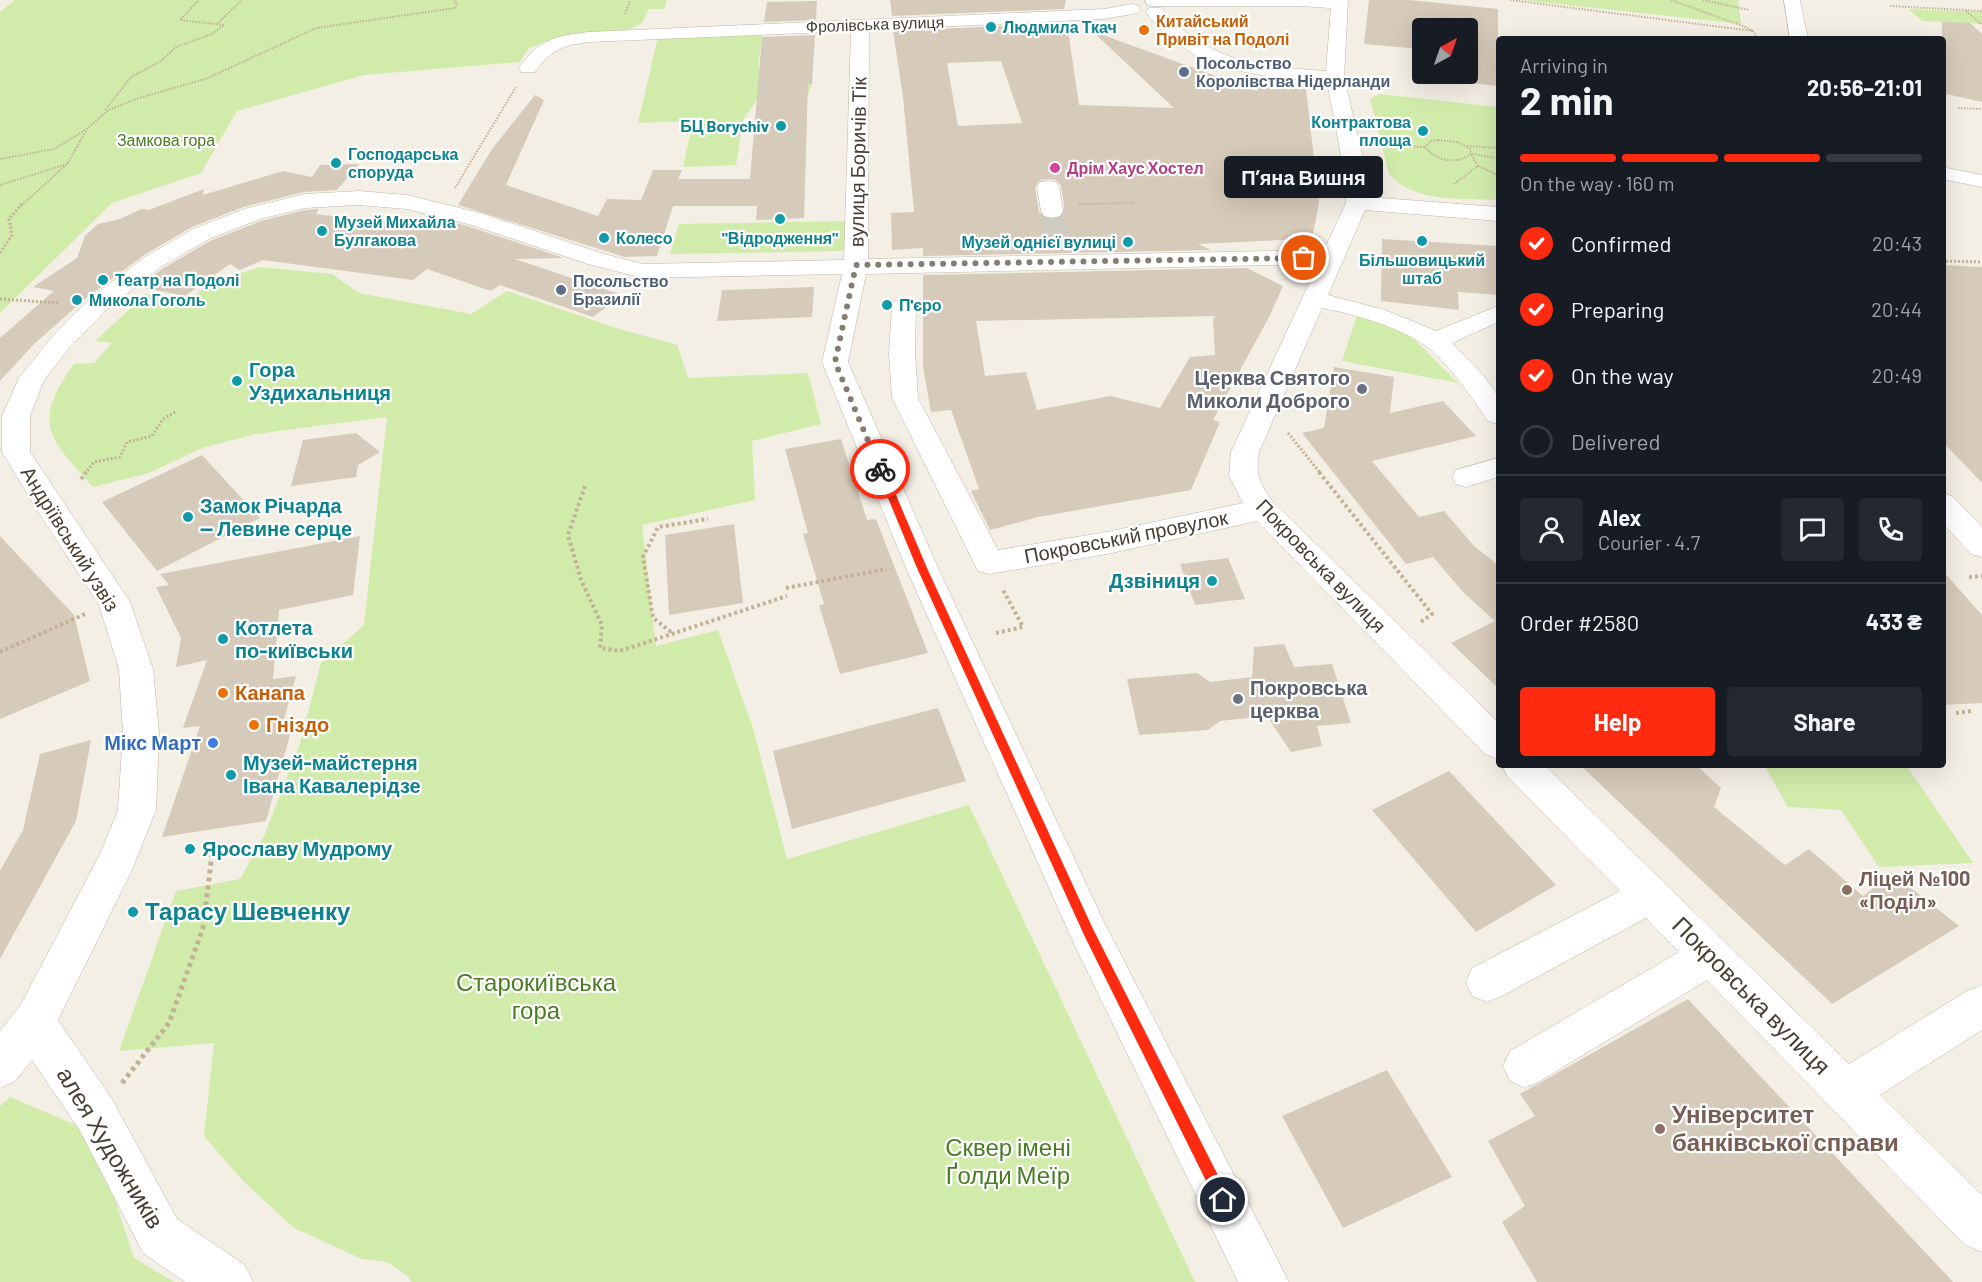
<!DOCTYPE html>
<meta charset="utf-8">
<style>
:root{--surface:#171b24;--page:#242831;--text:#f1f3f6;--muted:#9ea1a6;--line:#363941;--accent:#ff2b11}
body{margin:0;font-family:Barlow,sans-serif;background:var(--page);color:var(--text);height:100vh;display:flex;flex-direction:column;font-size:22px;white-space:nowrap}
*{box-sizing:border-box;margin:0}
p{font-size:20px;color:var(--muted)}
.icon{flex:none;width:33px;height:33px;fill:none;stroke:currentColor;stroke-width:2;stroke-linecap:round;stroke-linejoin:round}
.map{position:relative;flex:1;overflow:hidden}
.panel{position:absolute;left:1496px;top:36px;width:450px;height:732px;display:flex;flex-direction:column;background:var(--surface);border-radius:6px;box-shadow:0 6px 24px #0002}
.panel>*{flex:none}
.needle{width:39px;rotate:40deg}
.controls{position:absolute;left:1412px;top:18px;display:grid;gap:12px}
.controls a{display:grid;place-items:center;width:66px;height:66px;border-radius:6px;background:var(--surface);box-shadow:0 6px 24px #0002;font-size:30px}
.pin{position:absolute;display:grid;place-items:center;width:51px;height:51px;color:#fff;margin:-26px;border:3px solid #fff;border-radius:50%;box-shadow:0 2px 6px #0007}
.courier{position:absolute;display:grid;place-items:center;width:60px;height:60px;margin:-30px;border:4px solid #ff2b11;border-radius:50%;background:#fff;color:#222;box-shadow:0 2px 8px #0007}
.bubble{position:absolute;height:42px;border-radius:6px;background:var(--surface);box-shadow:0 6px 24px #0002;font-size:20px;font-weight:700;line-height:42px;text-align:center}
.overview em{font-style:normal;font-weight:700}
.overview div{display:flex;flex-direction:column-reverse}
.overview{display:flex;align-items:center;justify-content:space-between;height:102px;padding:0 24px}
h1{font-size:39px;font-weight:700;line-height:45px}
.bar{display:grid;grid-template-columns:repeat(4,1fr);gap:9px 6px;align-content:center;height:72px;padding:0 24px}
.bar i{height:8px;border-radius:4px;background:var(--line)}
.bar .on{background:var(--accent)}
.bar p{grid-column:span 4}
.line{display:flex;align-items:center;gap:15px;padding:0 24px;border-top:2px solid var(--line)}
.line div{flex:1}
.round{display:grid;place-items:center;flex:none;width:63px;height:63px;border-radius:6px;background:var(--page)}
ol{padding:0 24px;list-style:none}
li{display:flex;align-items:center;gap:18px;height:66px}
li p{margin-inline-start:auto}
li .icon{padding:6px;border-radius:50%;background:var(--accent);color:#fff;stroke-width:4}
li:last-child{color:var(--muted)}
li i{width:33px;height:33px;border:3px solid var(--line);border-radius:50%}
.cta{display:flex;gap:12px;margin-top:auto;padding:12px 24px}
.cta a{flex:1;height:69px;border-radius:6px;background:var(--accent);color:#fff;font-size:24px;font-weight:700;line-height:69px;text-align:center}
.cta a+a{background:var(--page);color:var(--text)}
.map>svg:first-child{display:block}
.green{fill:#d1ebab}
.building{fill:#d6caba;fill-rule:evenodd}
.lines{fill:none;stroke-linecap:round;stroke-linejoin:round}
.minor-tunnel{stroke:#d1ccc2;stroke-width:26;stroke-dasharray:26 13;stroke-linecap:butt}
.minor-casing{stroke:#c0b6a7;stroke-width:1}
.path-far3{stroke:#c3b197;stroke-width:2;stroke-dasharray:1.5 1.5;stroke-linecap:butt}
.path-far2{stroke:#c3b197;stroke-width:3;stroke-dasharray:2 2;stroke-linecap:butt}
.path-far1{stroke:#c3b197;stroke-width:4;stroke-dasharray:3 3;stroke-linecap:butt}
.path{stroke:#c3b197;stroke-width:5;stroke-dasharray:4 4;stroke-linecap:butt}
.minor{fill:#fff;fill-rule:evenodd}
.route{fill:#ff2b11}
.done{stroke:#847d72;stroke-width:6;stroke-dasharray:0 10.8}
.culture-dot{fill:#0f9aa8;stroke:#fff;stroke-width:2}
.food-dot{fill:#e8710a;stroke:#fff;stroke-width:2}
.service-dot{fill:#5c6f8a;stroke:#fff;stroke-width:2}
.hotel-dot{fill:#d1479c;stroke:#fff;stroke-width:2}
.worship-dot{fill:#6b7280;stroke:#fff;stroke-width:2}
.shop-dot{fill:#3f7fe0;stroke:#fff;stroke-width:2}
.education-dot{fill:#8d6e63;stroke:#fff;stroke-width:2}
.labels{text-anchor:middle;stroke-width:4.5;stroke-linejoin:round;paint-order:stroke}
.far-food-label{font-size:16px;font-weight:bold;fill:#c56008;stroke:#fff;text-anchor:start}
.far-street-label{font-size:16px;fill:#473f34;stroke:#fff}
.far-culture-label{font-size:16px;font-weight:bold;fill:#0d838f;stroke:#fff;text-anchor:start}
.far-service-label{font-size:16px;font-weight:bold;fill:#4e5e75;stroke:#fff;text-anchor:start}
.far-park-label{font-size:16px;fill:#497c23;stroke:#fff}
.far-hotel-label{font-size:16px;font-weight:bold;fill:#b23c85;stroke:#fff;text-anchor:start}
.street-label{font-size:20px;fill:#473f34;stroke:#fff}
.culture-label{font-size:20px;font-weight:bold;fill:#0d838f;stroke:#fff;text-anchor:start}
.worship-label{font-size:20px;font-weight:bold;fill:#5b616d;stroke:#fff;text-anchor:end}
.food-label{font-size:20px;font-weight:bold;fill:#c56008;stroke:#fff;text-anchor:start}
.shop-label{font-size:20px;font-weight:bold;fill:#366cbe;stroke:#fff;text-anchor:end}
.education-label{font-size:20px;font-weight:bold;fill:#785e54;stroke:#fff;text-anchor:start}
.near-culture-label{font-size:24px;font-weight:bold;fill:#0d838f;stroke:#fff;text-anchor:start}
.near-park-label{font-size:24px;fill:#497c23;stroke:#fff}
.near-street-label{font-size:24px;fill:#473f34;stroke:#fff}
.near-education-label{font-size:24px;font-weight:bold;fill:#785e54;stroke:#fff;text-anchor:start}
</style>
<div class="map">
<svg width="1982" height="1282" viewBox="0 0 1982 1282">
<rect width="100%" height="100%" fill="#f4efe5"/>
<path class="green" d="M15,0h652l-3,9h-15l-7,14 -14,7 -70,7 -29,11 -9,14 -156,13 -127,36 -36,62 -89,30 -112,110v-301z
M1522,0h216l3,24z
M1908,9l74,3v12l-60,-3z
M762,35l-4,33h18l-2,17 38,-1 -4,12 -50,2 -15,22 -7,45 -53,2 10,-46 -55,2 20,-86z
M1380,94l118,13v93c-35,-2 -85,3 -109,-26l-19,-75z
M848,221l-3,30 -175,3 9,-30z
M260,267l72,7 27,19 112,21 36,-23 109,37 61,17 11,33 120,-5 13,51 -69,17 3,59 -113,25 14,121 62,-16 35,98 34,131 182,-54 226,477h-784l-3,-6 -21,-14 -25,-3 -68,-31 -50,-46 -40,-46 10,-93 -95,8 57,-160 64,-12 24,-43 35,-89 22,-84 43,-38 23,-208 -131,17 -54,14 -53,25 -56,14c-44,-49 -62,-64 -19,-123l20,-1 18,-20 -17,-2 51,-47 42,6 24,-17z
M1358,312l46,17 54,54 -116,-22z
M1764,765h142l67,98 -94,4 -38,-57 -53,-3z
M10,1097l73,31 19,32 32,98 40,24h-174v-176z"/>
<path class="building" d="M890,0h176l-2,9 -172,7z
M1369,0h40l89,9v77l-39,-4 1,-8h7v-46h-45v21l-58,-5z
M817,1l-1,19 -52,2 3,-20z
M1942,22l28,1 12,11v68l-40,-9z
M1067,23l12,82 95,3 -82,-77 165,60 1,-5 48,3 13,113 -6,32 -12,5 -103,5 13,6 -288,6v-8l-31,2 -1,-37 23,-1 -11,-115 -10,-66zM1001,61l21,62 -64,3 -11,-63zM1048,179l8,1 5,6 4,25 -3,6 -9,3 -10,-2 -4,-6 -4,-25 5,-7z
M815,35l-3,49h-4l-4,134 -48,2 1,-14h-84l-16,50 -32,1 -167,-52 34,-56 43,-54 9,5 -38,85 92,31 9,-17 34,1 12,-30h29l-4,9h72l12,-142z
M359,164l-22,26 -33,2 -61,15 -51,20 -48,28 -59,44 -51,45 -34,37v-43l54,-47 -21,-4 44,-29 8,-22 13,-12 22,-5 21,-10 8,1 55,-21 -1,6 80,-24 29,6 8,-12z
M319,209l-3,5 127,15 5,-8 19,5 97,32 -49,1 107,36 -29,22 -93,-32 -9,6 -64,-22 -14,11 -150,-20 -23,10 -10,-6 -45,32 -46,-9 23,-18 48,-28 51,-20 44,-11z
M1382,239l116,7v49l-40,-3 1,18 -78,-9z
M1942,265l40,2v216l-40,-42z
M1247,268l36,18 -14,31 -56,103 7,2 -29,68 -153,27 -48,13 -19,-39 8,-2 -28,-79 -20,2 -8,-45v-92zM1215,316l-2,3 2,36 -25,2 -30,51 -50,-12 -73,14 -11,-38 -41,4 -9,-55z
M814,287l-2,30 -95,4 5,-31z
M1334,367l60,10 -4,36 53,-12 33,35 -104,25 47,56 25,-6 30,35 24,19v123l-47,-45 44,-22 -31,-28 -31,-36 -27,7 -104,-131 22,-5z
M356,433l24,19 -22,13 -2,12 -65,9 12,-46z
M841,439l26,81 9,-1 52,134 -88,21 -21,-69 5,-1 -21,-70 5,-1 -23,-84z
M202,455l58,63 -103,53 -55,-69z
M734,524l9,79 -74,12 -4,-80z
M0,536l74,79 16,66 -90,38z
M360,536l-7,59 -74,15 -6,69 23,-3 -12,43 11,-2 -29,104 -104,16 38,-111 -17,2 24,-68 -31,7 5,-29 -25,-51 13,-2 -9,-11z
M1228,558l17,41 -50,6 -15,-41z
M1942,570l40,45v88l-40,2z
M1284,644l10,23 38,-3 19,59 -34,3 5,20 -31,6 -24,-36 -47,5 -12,9 -69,5 -12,-56 70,-6 13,9 42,-5 2,-30z
M938,708l28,73 -174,48 -19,-78z
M91,740l-15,81 -76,138v-88l23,-41 17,-76z
M1580,765h116l25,23 -7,19 71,58 24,-16 54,47 29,-23 67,53 -127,78z
M1449,771l107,114 -80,47 -104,-122z
M1688,999l265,283h-416l-35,-60 23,-16 -37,-65 47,-25 -15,-22z
M1387,1070l65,107 -109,51 -61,-112z"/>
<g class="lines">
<path class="minor-tunnel" d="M1052,211l6,35"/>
<g class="minor-casing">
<path id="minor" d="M1145,0h203l-4,77 23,99 1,21 130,10v14l-133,-11 -37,85 57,15 51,21 62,-25v16l-46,21 31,32 15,21v28l-10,-3c-15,-22 -40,-59 -62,-75 -26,-19 -72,-32 -104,-38l-63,144c-4,21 1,33 14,50l225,220v37l-13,-5 -228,-233 -150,33 -118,20 -11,-3 -86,-173 -3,-45 3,-47 3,-5 9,-2 9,2 3,5 -1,47 3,45 80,152 109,-18 136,-29 -14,-27 2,-24 87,-188 -452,10 -18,88 90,206 165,352 186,362h-51l-163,-336 -169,-378 -84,-206 20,-88 -199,4 -55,-14 -120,-40 -61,-15 -48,-4 -54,3 -45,11 -51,20 -48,28 -54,42 -37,38 -26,33 -14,36v36l100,150 23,67 6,64 -3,77 -24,60 -74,150 54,79 65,120 68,46 8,17h-68l-42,-29 -63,-122 -48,-71 -17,21 -15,7v-57l20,-25 81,-154 17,-42 5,-77 -4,-64 -20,-64 -60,-92 -37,-61v-36l17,-38 33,-41 37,-38 56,-42 48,-28 51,-20 61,-15 54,-3 48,4 77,19 120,40 39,10 201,-4 7,-229 -262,11c-28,4 -37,7 -54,30h-14l-2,-4c20,-29 37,-32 70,-36l515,-23 28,-5 6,1 3,4 -3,4 -34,6 -235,11 -1,229 456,-9 22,-47 -1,-27 -18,-94c-66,-5 -140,-11 -181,-70l3,-4h12c48,55 96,58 165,63l5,-63 -32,-2h-146l-6,-1z
M1784,0h16l8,39h-18z
M1942,167l40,8v12l-40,-8z
M1048,181l8,1 3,5 4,24 -3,5 -8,2 -8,-2 -3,-5 -4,-24 3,-5z
M1498,458v19l-32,10 -10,-3 -4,-7 4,-7z
M1942,493l10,3 30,31v30l-11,-3 -29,-32z
M1502,765h42l305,299 118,-73 15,-6v45l-102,65 102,100v57l-17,-7 -258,-265 -167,101 -15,7 -15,-7 -7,-15 7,-15 169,-99 -33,-34 -144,78 -15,6 -15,-6 -6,-14 6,-14 148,-77 -113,-115z"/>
</g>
<path class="path-far3" d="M1510,0l243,31
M1671,0l72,26 10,5 5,8
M1703,0l46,10
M1890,6l92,5
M1966,11l15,13
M625,14l5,-14
M218,23l24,-23
M1758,37l14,1
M1958,108l24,1
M105,110l26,-33 30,-16 15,-14 36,-13 12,-9 -44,-5 19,-20
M1438,140l20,2 12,7 1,5c-15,11 -35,7 -46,-7l6,-6z
M1378,145l47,2
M1467,146l31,2
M1472,154l26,4
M0,159l54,-10 33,-20 21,-19 31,-12 69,-20 108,-50 139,-20 2,-4 -3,-4
M1478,166l20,9
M1454,184l24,-18 -7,-12
M0,185l64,-20
M455,188l61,-101
M1079,204l55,-1
M21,206l46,-42 19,-33"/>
<path class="path-far2" d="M0,253l12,-18 -3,-16 13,-15
M1942,261l40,1
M0,299l60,4
M1288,433l33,41
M85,474l9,-12 26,-5 7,-15 25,-6 11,-17 14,-8"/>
<path class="path-far1" d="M1319,472l113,142 -11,8
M81,479l5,-7
M585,486l-17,49 13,45 21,45 -2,23 20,3 167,-55
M1969,577l13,-1
M786,588l101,-19
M671,632l-18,-14 -10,-61 15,-30 50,-8
M996,633l27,-6 -20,-37
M0,652l85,-38
M1956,713l17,-2"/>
<path class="path" d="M122,1083l47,-60 34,-95 10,-82"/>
<use href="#minor" class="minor"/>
</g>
<path class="route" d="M877,467l8,2 42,99 166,361 135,266 2,5 -2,5 -5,2 -5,-2 -133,-268 -168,-369 -41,-99z"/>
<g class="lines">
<path class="done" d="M880,469l-45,-107 21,-97 448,-7"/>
</g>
<g class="culture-dot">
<circle cx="991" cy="27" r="6"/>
<circle cx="781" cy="126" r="6"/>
<circle cx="1423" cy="131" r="6"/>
<circle cx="336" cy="163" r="6"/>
<circle cx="780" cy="219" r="6"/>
<circle cx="322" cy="231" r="6"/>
<circle cx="604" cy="238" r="6"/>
<circle cx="1422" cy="241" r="6"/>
<circle cx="1128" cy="242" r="6"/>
<circle cx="103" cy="280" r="6"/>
<circle cx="77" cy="300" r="6"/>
<circle cx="887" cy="305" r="6"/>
<circle cx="237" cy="381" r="6"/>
<circle cx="188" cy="517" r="6"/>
<circle cx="1212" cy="581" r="6"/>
<circle cx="223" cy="639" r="6"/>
<circle cx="231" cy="775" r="6"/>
<circle cx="190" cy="849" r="6"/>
<circle cx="133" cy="912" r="6"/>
</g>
<g class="food-dot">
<circle cx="1144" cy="30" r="6"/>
<circle cx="223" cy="693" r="6"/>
<circle cx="254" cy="725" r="6"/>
</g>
<g class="service-dot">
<circle cx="1184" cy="72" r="6"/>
<circle cx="561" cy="290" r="6"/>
</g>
<circle class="hotel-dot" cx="1055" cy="168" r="6"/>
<g class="worship-dot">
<circle cx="1362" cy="389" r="6"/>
<circle cx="1238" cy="699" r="6"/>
</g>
<circle class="shop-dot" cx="213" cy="743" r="6"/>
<g class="education-dot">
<circle cx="1847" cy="890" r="6"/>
<circle cx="1660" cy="1129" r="6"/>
</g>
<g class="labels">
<g class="far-food-label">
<text x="1156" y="27">Китайський<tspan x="1156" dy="18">Привіт на Подолі</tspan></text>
</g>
<g class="far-street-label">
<text transform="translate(875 24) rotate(-2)" y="6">Фролівська вулиця</text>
</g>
<g class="far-culture-label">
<text x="1003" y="33">Людмила Ткач</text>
<text x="1411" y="128" text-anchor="end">Контрактова<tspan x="1411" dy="18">площа</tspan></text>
<text x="769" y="132" text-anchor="end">БЦ Borychiv</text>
<text x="348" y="160">Господарська<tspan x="348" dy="18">споруда</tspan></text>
<text x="334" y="228">Музей Михайла<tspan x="334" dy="18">Булгакова</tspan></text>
<text x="616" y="244">Колесо</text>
<text x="780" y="244" text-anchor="middle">"Відродження"</text>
<text x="1116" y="248" text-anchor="end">Музей однієї вулиці</text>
<text x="1422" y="266" text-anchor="middle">Більшовицький<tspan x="1422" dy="18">штаб</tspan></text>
<text x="115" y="286">Театр на Подолі</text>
<text x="89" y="306">Микола Гоголь</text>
<text x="899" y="311">П'єро</text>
</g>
<g class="far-service-label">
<text x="1196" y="69">Посольство<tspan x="1196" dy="18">Королівства Нідерланди</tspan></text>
<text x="573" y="287">Посольство<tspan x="573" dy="18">Бразилії</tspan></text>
</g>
<g class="far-park-label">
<text x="166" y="146">Замкова гора</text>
</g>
<g class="far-hotel-label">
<text x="1067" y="174">Дрім Хаус Хостел</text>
</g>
<g class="street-label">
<text transform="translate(858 162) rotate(-89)" y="7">вулиця Боричів Тік</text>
<text transform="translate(1126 537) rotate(-11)" y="7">Покровський провулок</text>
<text transform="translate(70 539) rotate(58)" y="7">Андріївський узвіз</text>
<text transform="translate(1321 566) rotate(46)" y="7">Покровська вулиця</text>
</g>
<g class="culture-label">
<text x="249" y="377">Гора<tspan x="249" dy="23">Уздихальниця</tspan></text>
<text x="200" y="513">Замок Річарда<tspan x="200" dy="23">— Левине серце</tspan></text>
<text x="1200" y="588" text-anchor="end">Дзвіниця</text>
<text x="235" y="635">Котлета<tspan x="235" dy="23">по-київськи</tspan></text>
<text x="243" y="770">Музей-майстерня<tspan x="243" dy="23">Івана Кавалерідзе</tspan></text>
<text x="202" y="856">Ярославу Мудрому</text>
</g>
<g class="worship-label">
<text x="1350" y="385">Церква Святого<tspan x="1350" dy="23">Миколи Доброго</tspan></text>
<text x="1250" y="695" text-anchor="start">Покровська<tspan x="1250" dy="23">церква</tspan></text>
</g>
<g class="food-label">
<text x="235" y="700">Канапа</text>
<text x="266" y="732">Гніздо</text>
</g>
<g class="shop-label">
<text x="201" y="750">Мікс Март</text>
</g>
<g class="education-label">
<text x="1859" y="886">Ліцей №100<tspan x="1859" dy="23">«Поділ»</tspan></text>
</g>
<g class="near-culture-label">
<text x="145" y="920">Тарасу Шевченку</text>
</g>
<g class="near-park-label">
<text x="536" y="991">Старокиївська<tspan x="536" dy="28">гора</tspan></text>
<text x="1008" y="1156">Сквер імені<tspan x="1008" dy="28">Ґолди Меїр</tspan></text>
</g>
<g class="near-street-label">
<text transform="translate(1751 996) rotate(45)" y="8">Покровська вулиця</text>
<text transform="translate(110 1148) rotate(59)" y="8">алея Художників</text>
</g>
<g class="near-education-label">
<text x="1672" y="1123">Університет<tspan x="1672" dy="28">банківської справи</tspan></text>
</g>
</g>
</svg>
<div class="controls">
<a><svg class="needle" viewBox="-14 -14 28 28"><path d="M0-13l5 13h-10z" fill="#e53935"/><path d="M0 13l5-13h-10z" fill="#9ea1a6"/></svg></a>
</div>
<div class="pin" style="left:1304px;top:258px;background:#ea580c"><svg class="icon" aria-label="bag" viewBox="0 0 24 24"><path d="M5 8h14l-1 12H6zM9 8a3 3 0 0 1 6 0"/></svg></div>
<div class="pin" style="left:1223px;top:1200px;background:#1f2937"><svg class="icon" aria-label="home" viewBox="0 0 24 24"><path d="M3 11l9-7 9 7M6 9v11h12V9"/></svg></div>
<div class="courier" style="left:880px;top:469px"><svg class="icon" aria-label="bike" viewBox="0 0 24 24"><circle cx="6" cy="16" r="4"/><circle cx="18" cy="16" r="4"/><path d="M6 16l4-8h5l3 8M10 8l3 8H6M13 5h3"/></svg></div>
<div class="bubble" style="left:1224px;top:156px;width:159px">Пʼяна Вишня</div>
<section class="panel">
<div class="overview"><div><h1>2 min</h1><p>Arriving in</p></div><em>20:56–21:01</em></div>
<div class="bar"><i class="on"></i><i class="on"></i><i class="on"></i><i></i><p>On the way · 160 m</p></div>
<ol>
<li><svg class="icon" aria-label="check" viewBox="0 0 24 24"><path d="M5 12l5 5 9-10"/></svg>Confirmed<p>20:43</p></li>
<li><svg class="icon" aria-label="check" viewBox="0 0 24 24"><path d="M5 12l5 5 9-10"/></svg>Preparing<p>20:44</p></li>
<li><svg class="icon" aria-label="check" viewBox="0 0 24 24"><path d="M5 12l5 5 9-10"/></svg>On the way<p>20:49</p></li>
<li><i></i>Delivered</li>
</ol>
<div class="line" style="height:108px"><a class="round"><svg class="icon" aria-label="person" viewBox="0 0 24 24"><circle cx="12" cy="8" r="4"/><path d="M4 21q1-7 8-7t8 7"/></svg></a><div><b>Alex</b><p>Courier · 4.7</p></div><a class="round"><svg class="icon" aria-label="chat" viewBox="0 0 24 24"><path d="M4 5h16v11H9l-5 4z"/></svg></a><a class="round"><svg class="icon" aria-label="phone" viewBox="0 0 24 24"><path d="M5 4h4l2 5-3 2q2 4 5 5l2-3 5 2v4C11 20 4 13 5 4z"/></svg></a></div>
<div class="line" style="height:78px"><div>Order #2580</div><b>433 ₴</b></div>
<div class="cta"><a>Help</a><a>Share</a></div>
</section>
</div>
